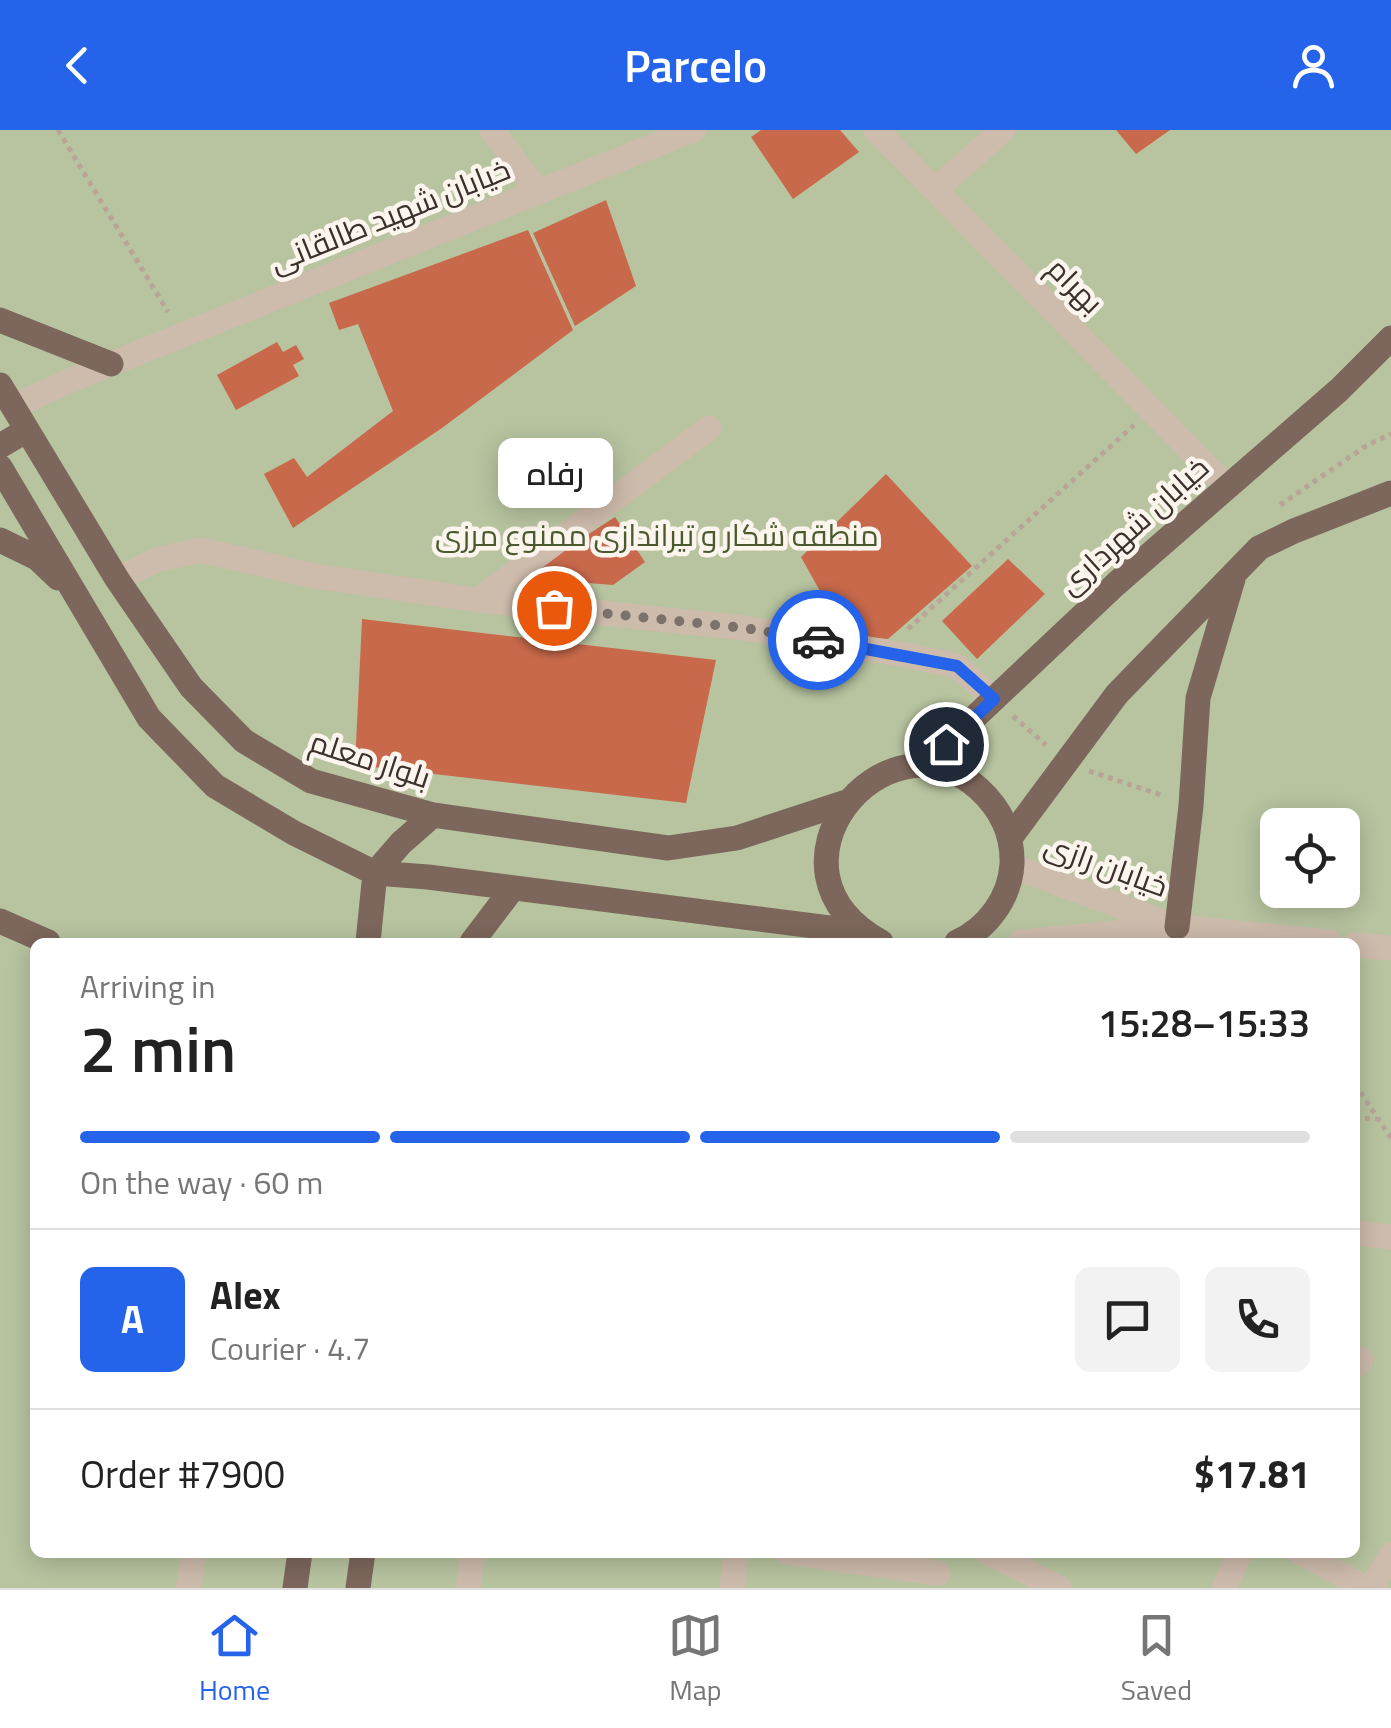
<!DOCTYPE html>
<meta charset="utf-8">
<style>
:root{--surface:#fff;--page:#f2f2f2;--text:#222;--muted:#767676;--line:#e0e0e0;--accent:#2563eb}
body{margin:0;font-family:"Titillium Web",Cairo,sans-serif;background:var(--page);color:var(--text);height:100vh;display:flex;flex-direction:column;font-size:38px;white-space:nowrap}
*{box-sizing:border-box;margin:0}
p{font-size:32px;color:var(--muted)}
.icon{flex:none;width:55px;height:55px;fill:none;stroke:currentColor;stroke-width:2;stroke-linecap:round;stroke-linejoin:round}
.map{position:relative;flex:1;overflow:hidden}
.details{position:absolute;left:30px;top:808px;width:1330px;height:620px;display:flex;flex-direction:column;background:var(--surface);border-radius:15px;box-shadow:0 5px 25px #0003}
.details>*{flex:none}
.controls{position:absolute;left:1260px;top:678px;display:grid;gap:20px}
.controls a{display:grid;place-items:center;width:100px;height:100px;border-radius:15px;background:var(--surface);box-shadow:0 5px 25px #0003;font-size:50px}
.pin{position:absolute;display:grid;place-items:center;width:85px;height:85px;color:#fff;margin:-42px;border:5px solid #fff;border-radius:50%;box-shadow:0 2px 10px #0007}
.courier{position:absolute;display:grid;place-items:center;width:100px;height:100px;margin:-50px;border:8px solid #2563eb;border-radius:50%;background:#fff;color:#222;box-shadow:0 2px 12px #0007}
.bubble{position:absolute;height:70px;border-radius:15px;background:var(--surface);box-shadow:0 5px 25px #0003;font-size:32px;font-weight:600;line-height:70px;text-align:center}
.headline em{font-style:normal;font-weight:600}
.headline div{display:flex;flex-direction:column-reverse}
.headline{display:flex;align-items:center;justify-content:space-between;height:170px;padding:0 50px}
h1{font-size:65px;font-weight:600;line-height:75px}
.bar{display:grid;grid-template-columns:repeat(4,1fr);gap:15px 10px;align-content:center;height:120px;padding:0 50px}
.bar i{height:12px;border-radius:8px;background:var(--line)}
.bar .current{background:var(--accent)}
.bar p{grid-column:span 4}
.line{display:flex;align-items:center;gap:25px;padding:0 50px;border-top:2px solid var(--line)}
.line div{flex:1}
.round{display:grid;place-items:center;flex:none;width:105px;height:105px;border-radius:15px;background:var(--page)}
header{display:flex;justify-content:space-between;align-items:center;height:130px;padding:0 50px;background:var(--accent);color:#fff;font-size:45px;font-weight:600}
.tab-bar{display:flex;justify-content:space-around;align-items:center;height:140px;border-top:2px solid var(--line);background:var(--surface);font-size:28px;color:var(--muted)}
.tab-bar a{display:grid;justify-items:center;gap:5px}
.tab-bar .current{color:var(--accent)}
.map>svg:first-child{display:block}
.green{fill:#b8c4a0;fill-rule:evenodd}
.building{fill:#c8694b}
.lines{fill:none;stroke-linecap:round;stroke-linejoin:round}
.path{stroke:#b9a596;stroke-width:5;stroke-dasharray:5 5;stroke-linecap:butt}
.minor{stroke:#cdbbac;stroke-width:25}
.major{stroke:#7d675c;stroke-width:25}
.done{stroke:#7c716b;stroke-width:10;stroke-dasharray:0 18}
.route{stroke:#2563eb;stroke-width:12}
.labels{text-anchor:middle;stroke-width:9;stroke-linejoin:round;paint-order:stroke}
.street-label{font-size:30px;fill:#3b302b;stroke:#fbf5ee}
.park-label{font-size:30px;fill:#4a5a2e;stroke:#fbf5ee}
</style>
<header><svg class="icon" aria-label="back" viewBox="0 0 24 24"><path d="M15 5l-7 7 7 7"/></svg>Parcelo<svg class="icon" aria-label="person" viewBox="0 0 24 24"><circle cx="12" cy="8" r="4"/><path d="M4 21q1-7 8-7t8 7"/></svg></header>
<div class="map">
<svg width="1391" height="1458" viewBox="0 0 1391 1458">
<rect width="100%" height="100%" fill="#f4ebe1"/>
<path class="green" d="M0,0h1391v1458h-1391zM1278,695h64v65h-64zM35,812h1320v610h-1320z"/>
<path class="building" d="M761,0h79l19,22 -66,47 -42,-62z
M1116,0h54l-34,24z
M606,70l30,86 -61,40 -42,-93z
M528,100l45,100 -131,98 -149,100 -29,-54 30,-16 13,19 86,-66 -35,-87 -19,6 -10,-27z
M277,212l6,10 13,-7 8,14 -11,6 6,11 -63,34 -19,-35z
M886,344l86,92 -84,73 -43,-3 -44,-79z
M615,387l30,45 -32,23 -75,-6 -3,-10z
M1008,429l37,35 -68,65 -35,-38z
M362,489l354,41 -30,143 -331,-38z"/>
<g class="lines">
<path class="path" d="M58,0l110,182
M1280,375l86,-59 25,-12
M908,499l226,-204
M1013,586l33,29
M1089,641l75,25
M1355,954l36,54
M1355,988l22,1"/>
<path class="minor" d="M492,0l45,61
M876,0l351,357
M935,60l68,-60
M13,277l65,-30 615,-247
M117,449l42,-20 42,-9 113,26 164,24 266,28 166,28 47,10 37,33
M478,470l231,-172
M1012,736l161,60
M1021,812l156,-15 153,15
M1355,815l36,3
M1355,1103l36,4
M1355,1236l6,-7
M786,1422l152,21
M987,1422l72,36
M1299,1422l67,36
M188,1458l6,-36
M468,1458l5,-36
M732,1458l4,-36
M1224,1458l16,-36
M1371,1458l20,-33"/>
<path class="major" d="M0,190l111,44
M0,255l117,194 74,108 53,54 67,40 122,34 235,33 69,-10 109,-36
M0,316l27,-16
M0,337l149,251 66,68 79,47 81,40 53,4 433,55
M0,410l37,18 21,20
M923,636l193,-182 223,-194 52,-52
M1010,708l107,-144 142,-146 35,-17 97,-38
M375,743l26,-30 32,-28
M0,791l48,21
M1177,797l14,-121 7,-108 35,-119
M368,812l7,-69
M472,812l41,-54
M881,812c-132,-72 4,-238 98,-153 22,20 34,46 33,75 -2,34 -25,65 -55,78
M295,1458l5,-36
M358,1458l5,-36"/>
</g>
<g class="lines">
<path class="done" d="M554,478l190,20 74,12"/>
<path class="route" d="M818,510l139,26 37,33 -48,45"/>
</g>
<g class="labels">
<g class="street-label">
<text transform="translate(390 86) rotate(-22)" y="10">خیابان شهيد طالقانی</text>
<text transform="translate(1075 156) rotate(45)" y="10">بهرام</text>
<text transform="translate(1134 396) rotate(-42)" y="10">خیابان شهرداری</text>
<text transform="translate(370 630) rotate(18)" y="10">بلوار معلم</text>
<text transform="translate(1106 736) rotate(20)" y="10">خیابان رازی</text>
</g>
<g class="park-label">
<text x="657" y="416">منطقه شکار و تیراندازی ممنوع مرزی</text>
</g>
</g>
</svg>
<div class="controls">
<a><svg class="icon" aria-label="locate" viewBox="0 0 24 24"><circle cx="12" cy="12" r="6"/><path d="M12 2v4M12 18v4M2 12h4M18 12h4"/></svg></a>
</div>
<div class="pin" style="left:554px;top:478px;background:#ea580c"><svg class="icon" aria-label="bag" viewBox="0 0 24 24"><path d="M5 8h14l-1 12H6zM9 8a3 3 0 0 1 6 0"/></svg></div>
<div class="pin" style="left:946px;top:614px;background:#1f2937"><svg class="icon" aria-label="home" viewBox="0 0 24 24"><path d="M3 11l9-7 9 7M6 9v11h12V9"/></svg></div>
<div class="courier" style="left:818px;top:510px"><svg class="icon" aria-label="car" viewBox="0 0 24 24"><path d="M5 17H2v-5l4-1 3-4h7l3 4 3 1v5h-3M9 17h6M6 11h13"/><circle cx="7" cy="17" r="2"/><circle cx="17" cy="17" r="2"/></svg></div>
<div class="bubble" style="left:498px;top:308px;width:115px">رفاه</div>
<section class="details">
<div class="headline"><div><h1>2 min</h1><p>Arriving in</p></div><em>15:28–15:33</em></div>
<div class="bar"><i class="current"></i><i class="current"></i><i class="current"></i><i></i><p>On the way · 60 m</p></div>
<div class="line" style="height:180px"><b class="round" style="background:var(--accent);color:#fff">A</b><div><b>Alex</b><p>Courier · 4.7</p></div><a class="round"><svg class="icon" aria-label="chat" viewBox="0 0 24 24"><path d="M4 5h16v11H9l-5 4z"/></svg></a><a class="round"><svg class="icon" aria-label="phone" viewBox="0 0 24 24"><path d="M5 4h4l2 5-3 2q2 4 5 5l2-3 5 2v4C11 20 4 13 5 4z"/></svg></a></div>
<div class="line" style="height:130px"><div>Order #7900</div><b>$17.81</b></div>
</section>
</div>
<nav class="tab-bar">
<a class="current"><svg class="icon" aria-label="home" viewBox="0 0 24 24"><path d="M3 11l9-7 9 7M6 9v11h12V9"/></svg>Home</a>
<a><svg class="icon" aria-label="map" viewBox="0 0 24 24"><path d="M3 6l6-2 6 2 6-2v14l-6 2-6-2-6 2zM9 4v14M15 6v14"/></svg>Map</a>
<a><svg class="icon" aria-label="saved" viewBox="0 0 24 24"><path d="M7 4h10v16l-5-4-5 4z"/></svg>Saved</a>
</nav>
